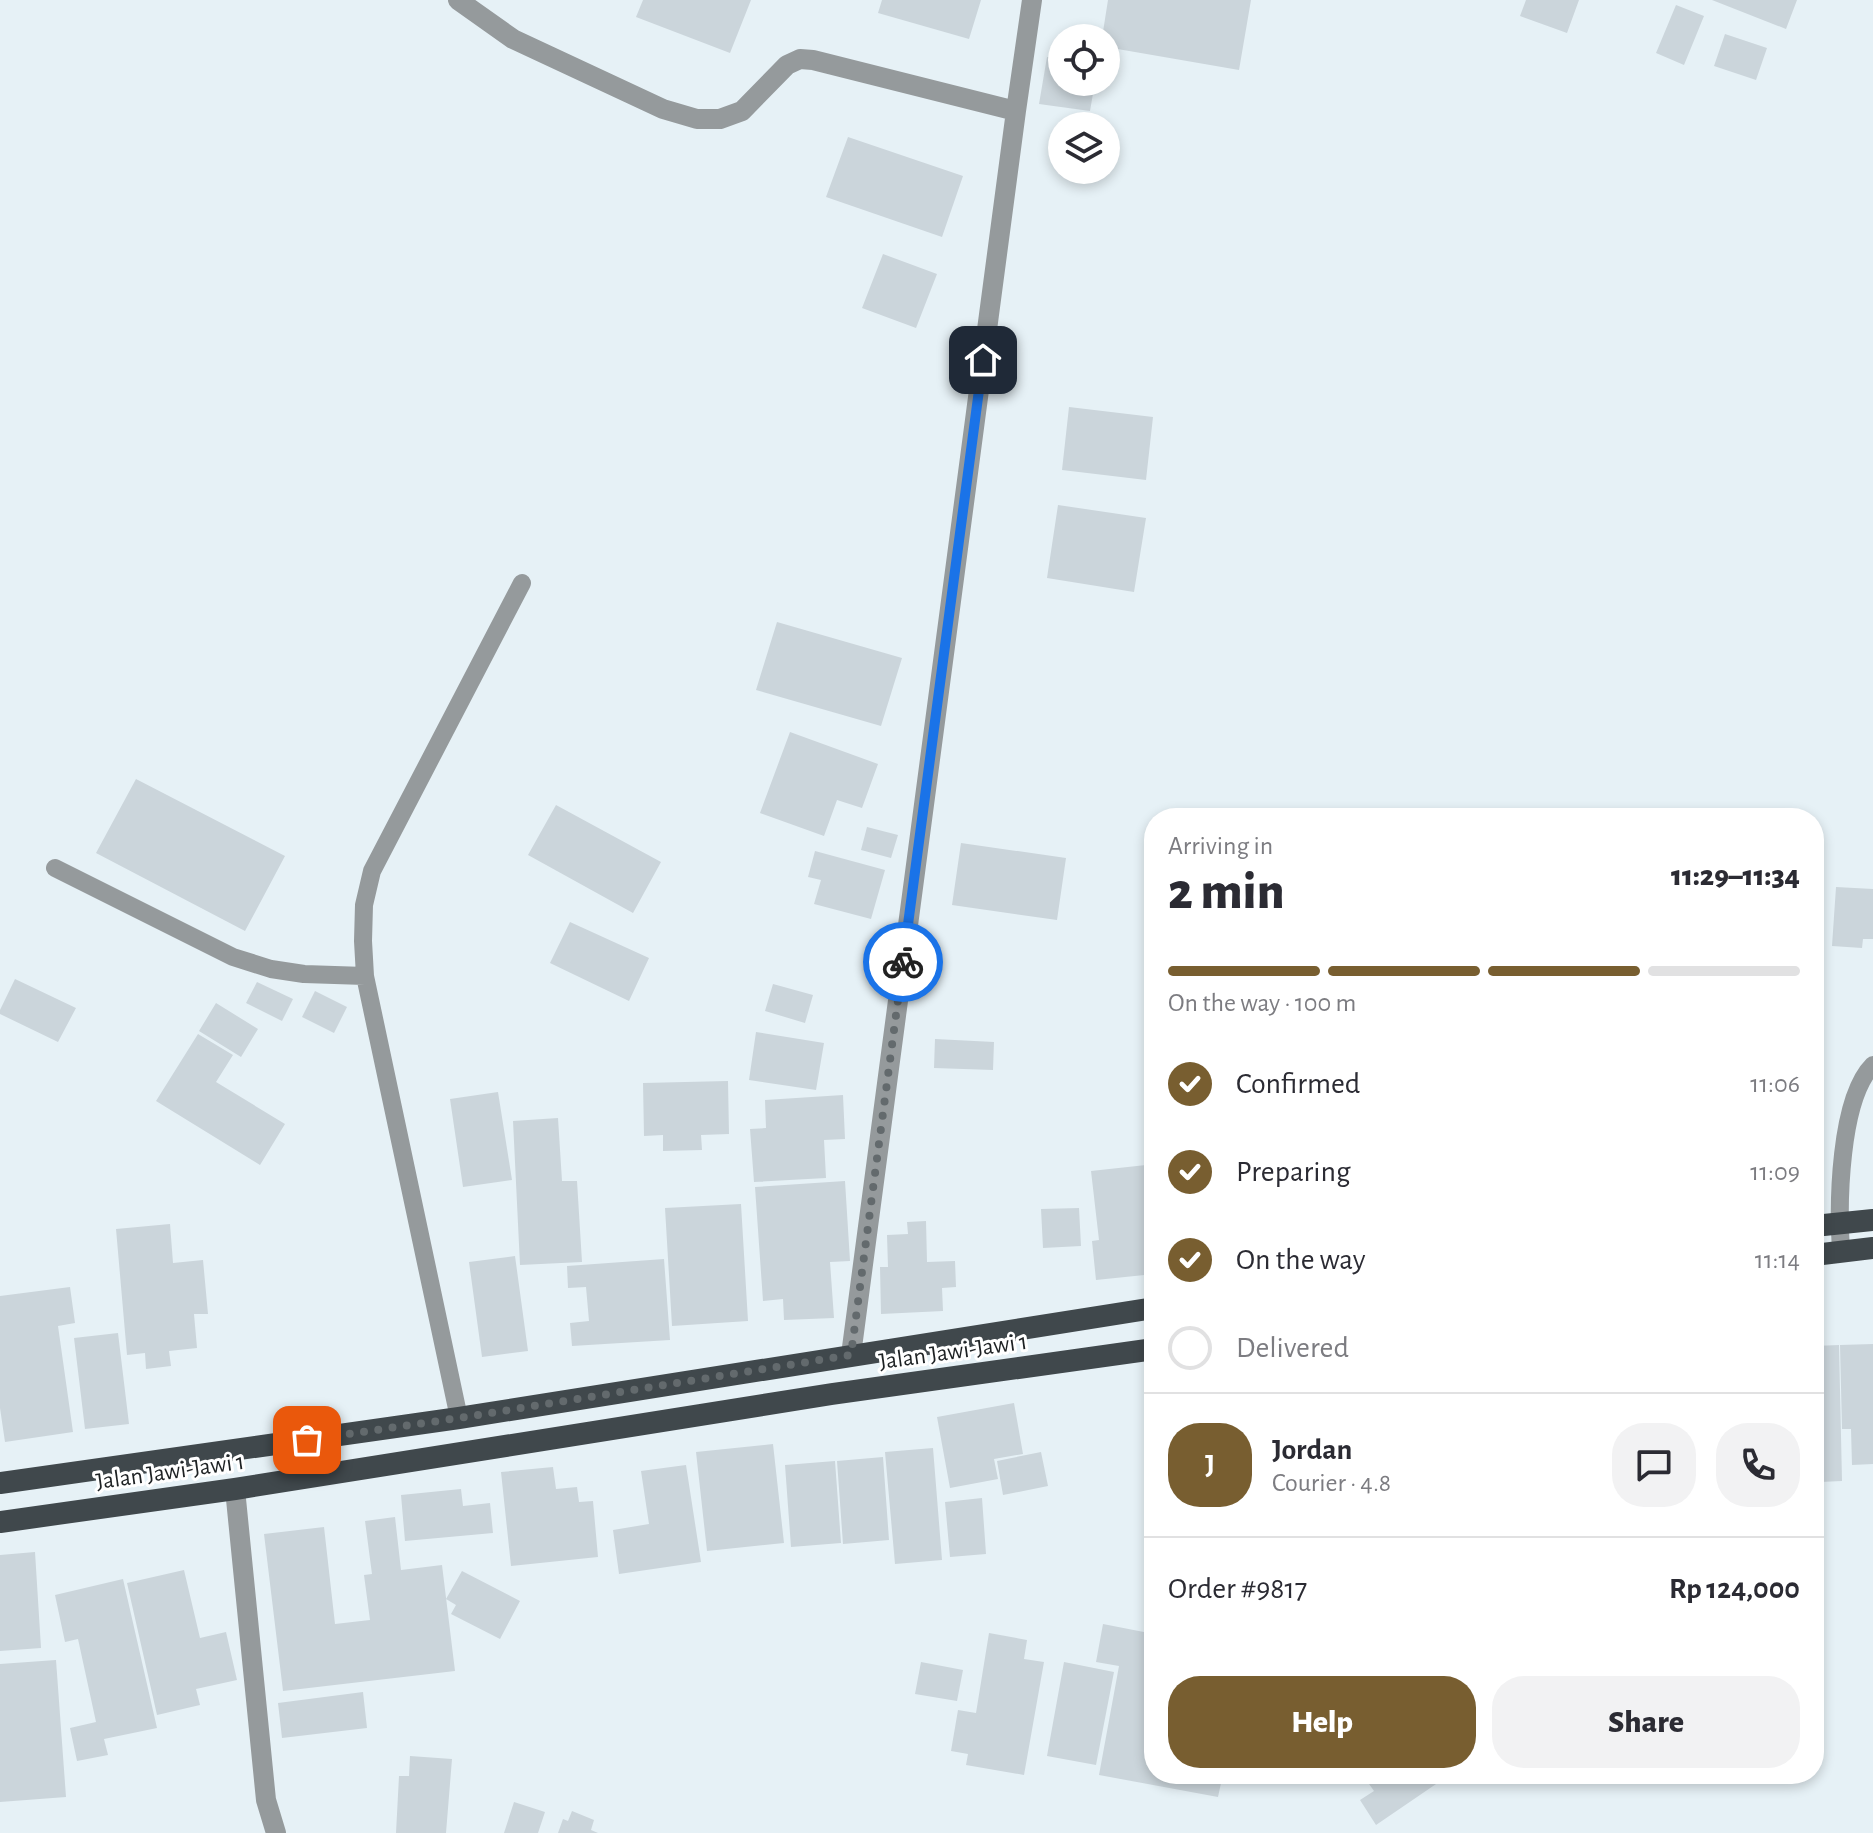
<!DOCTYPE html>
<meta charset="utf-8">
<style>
:root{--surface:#fff;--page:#f2f2f3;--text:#2b2b33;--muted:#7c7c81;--line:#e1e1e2;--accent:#785e30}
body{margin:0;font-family:"Alegreya Sans",sans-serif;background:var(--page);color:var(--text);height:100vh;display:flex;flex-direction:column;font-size:30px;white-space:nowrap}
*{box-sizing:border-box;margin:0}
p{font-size:26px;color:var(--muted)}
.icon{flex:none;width:44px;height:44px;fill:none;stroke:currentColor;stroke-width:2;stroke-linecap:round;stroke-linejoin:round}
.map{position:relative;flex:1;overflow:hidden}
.drawer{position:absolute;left:1144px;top:808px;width:680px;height:976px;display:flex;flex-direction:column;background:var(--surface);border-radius:32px;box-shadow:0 4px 12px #0003}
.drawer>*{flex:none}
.buttons{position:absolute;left:1048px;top:24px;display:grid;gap:16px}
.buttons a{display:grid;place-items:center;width:72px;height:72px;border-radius:50%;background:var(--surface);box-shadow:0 4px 12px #0003;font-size:40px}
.pin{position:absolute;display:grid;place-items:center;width:68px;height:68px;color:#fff;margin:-34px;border-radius:16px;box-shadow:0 4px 12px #0006}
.courier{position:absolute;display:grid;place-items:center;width:80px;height:80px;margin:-40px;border:6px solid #1a73e8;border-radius:50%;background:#fff;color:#222;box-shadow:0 2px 10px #0007}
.headline em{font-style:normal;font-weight:800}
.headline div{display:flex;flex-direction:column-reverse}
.headline{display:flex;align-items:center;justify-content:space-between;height:136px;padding:0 24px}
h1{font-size:52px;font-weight:800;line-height:60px}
.bar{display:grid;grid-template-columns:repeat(4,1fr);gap:12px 8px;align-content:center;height:96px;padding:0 24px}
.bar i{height:10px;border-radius:6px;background:var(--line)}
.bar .active{background:var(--accent)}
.bar p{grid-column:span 4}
.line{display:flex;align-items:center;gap:20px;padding:0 24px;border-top:2px solid var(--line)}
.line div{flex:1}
.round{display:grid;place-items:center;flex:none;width:84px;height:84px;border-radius:32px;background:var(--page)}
ol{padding:0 24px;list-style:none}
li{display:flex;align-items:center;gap:24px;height:88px}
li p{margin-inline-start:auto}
li .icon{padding:8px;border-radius:50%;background:var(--accent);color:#fff;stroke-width:4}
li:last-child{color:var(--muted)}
li i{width:44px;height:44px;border:4px solid var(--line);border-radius:50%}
.action{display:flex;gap:16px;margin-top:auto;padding:16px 24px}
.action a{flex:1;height:92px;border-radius:32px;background:var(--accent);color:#fff;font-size:32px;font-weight:800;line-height:92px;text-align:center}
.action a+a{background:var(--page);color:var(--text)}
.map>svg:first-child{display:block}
.building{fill:#cbd5db}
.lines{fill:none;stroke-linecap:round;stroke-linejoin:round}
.service{stroke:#959a9c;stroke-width:18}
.minor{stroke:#959a9c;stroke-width:20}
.trunk{stroke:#40484c;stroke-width:22}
.done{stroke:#636a6d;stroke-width:8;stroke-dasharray:0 14.4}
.route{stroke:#1a73e8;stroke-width:10}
.labels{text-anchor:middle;stroke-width:6;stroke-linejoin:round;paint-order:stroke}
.street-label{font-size:24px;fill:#1d2123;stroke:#fff}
</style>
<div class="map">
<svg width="1873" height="1833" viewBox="0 0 1873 1833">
<rect width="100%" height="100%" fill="#e6f1f6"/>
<path class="building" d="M643,0h108l-21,53 -94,-36z
M882,0h99l-12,39 -91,-26z
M1108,0h143l-12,70 -133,-23v-9h-4z
M1526,0h53l-12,33 -47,-17z
M1712,0h85l-11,29z
M1676,5l28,11 -20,49 -28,-12z
M1725,34l42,14 -11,32 -42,-14z
M1047,57l15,3v22h33l-5,29 -51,-7z
M848,137l115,39 -21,61 -116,-40z
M883,254l54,20 -21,54 -54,-20z
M1069,407l84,10 -7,63 -84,-10z
M1058,505l88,13 -12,74 -87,-14z
M777,622l125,36 -21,68 -125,-36z
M790,732l88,32 -16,44 -25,-8 -13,36 -64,-23z
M136,779l149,77 -40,75 -149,-78z
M556,805l105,57 -28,51 -105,-58z
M867,827l31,8 -7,23 -30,-8z
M961,843l105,15 -9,62 -105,-15z
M815,851l70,19 -14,49 -57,-15 7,-24 -13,-3z
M1836,887l37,2v50h-10l-1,9 -30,-2z
M570,922l79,36 -20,43 -79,-38z
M15,979l61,29 -18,34 -58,-28v-4z
M257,982l36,17 -11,22 -36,-18z
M773,984l40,11 -8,28 -40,-12z
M315,991l32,16 -13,26 -32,-16z
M216,1003l42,26 -17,28 -42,-26z
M756,1032l68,11 -8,47 -67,-10z
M198,1034l35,21 -17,27 69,42 -25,41 -104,-64z
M935,1039l59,3 -1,28 -59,-2z
M728,1081l1,53 -28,1 1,15 -39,1v-16l-19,1 -1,-53z
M498,1092l14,88 -49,7 -13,-88z
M843,1095l2,44 -21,1 2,38 -72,4 -4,-53 16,-1 -1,-28z
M558,1118l4,63h15l5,81 -62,3 -7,-144z
M1146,1165l8,73v36l-58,6 -4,-39 7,-1 -8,-69z
M845,1181l5,80 -20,1 4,56 -50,2 -1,-21 -20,2 -8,-114z
M741,1204l7,117 -76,5 -7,-118z
M1079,1208l2,38 -38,2 -2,-39z
M926,1221l1,41 28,-1 1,26 -14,1 1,23 -62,3 -1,-47h8l-1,-32 21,-1 -1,-12z
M170,1224l3,39 30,-3 5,54h-14l3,34 -28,3 2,15 -25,3 -1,-16 -18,2 -11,-126z
M515,1256l13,95 -46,6 -13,-95z
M664,1259l6,81 -98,6 -2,-23 19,-2 -3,-34 -18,1 -1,-22z
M70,1287l5,36 -17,3 15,106 -68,10 -5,-34v-112z
M118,1333l11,91 -44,5 -11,-91z
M1873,1344v120l-21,1 -1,-36h-9l-2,-84z
M1839,1345l3,136 -22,1 -1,-12 -5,1v-125z
M1014,1403l9,51 -29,5 4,20 -48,9 -13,-71z
M773,1444l11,99 -77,8 -11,-99z
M933,1448l9,112 -47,4 -10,-112z
M1041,1452l7,34 -45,9 -6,-34z
M883,1457l6,83 -46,4 -6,-83z
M835,1461l6,82 -50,4 -6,-82z
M686,1465l15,97 -82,12 -6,-44 36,-6 -8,-53z
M553,1467l3,22 21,-2 2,15 14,-1 5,56 -87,9 -10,-94z
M461,1489l2,17 27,-3 3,30 -88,8 -4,-46z
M982,1498l4,56 -36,3 -5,-55z
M395,1517l6,53 41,-5 13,106 -172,20 -19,-157 60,-7 11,97 35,-4 -6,-45 8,-1 -7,-53z
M35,1552l6,96 -41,3v-96z
M184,1570l16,68 26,-6 11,48 -41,9 4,16 -43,10 -30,-132z
M462,1571l58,30 -20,38 -49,-25 5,-9 -10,-6z
M123,1579l34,149 -53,11 4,16 -31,6 -7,-33 26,-6 -18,-83 -13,3 -10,-47z
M1103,1624l51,10v140h69l-5,23 -119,-22 20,-109 -23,-4z
M989,1633l38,7 -3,19 20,3 -20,113 -58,-10 2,-11 -17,-3 7,-41 18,3z
M56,1660l10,137 -66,5v-138z
M921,1662l42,8 -6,31 -42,-7z
M1064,1662l50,10 -18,93 -49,-9z
M363,1692l4,36 -85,10 -4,-35z
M410,1756l42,3 -6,74h-50l3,-57h10z
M1362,1774h71l6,8 -63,43 -16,-25 14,-9z
M514,1802l31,10 -7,21h-34z
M572,1811l22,9 -3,10 7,3h-40l5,-14 5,2z"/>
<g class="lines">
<path class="service" d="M55,868l178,89 38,12 33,5 61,2
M1841,1251c-3,-46 -2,-152 32,-186
M459,1418l-94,-442 -2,-35 1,-36 8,-34 150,-288"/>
<path class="minor" d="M458,0l55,39 150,70 34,10h23l22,-8 45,-46 13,-6 13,1 203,51
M851,1355l165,-1244 16,-111
M235,1489l31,311 10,33"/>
<path class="trunk" d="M1814,1226l59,-6
M1814,1255l59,-7
M0,1483l459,-65 695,-110
M0,1522l235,-33 597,-95 322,-45"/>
</g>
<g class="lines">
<path class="done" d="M307,1440l152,-22 392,-63 52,-393"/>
<path class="route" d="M903,962l80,-602"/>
</g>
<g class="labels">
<g class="street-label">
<text transform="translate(953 1351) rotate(-8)" y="8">Jalan Jawi-Jawi 1</text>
<text transform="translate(170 1471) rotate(-8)" y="8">Jalan Jawi-Jawi 1</text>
</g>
</g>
</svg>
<div class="buttons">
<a><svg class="icon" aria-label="locate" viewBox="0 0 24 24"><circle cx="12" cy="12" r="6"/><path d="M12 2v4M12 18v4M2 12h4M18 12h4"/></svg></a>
<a><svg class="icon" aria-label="layers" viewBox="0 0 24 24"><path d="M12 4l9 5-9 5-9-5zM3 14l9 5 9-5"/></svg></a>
</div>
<div class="pin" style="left:307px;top:1440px;background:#ea580c"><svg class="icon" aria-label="bag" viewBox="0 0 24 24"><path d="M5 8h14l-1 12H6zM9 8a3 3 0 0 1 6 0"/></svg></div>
<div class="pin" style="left:983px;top:360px;background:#1f2937"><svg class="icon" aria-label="home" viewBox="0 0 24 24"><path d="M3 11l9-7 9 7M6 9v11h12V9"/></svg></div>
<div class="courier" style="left:903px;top:962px"><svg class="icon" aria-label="bike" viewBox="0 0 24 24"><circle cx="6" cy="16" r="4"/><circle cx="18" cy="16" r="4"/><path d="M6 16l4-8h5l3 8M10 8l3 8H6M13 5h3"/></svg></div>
<section class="drawer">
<div class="headline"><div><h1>2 min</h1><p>Arriving in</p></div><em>11:29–11:34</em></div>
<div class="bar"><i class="active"></i><i class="active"></i><i class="active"></i><i></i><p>On the way · 100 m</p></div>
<ol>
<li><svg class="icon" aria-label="check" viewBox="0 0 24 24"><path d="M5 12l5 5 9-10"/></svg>Confirmed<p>11:06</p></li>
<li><svg class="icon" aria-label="check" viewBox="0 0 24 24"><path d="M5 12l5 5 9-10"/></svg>Preparing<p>11:09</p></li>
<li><svg class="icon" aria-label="check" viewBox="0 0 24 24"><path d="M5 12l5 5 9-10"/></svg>On the way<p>11:14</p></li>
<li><i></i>Delivered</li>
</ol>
<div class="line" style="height:144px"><b class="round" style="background:var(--accent);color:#fff">J</b><div><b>Jordan</b><p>Courier · 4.8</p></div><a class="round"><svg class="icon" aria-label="chat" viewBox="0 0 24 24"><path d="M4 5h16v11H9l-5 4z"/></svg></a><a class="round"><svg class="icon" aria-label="phone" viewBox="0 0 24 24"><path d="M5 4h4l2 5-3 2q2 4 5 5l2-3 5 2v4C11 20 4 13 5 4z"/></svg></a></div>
<div class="line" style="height:104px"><div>Order #9817</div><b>Rp 124,000</b></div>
<div class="action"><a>Help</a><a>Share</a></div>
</section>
</div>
